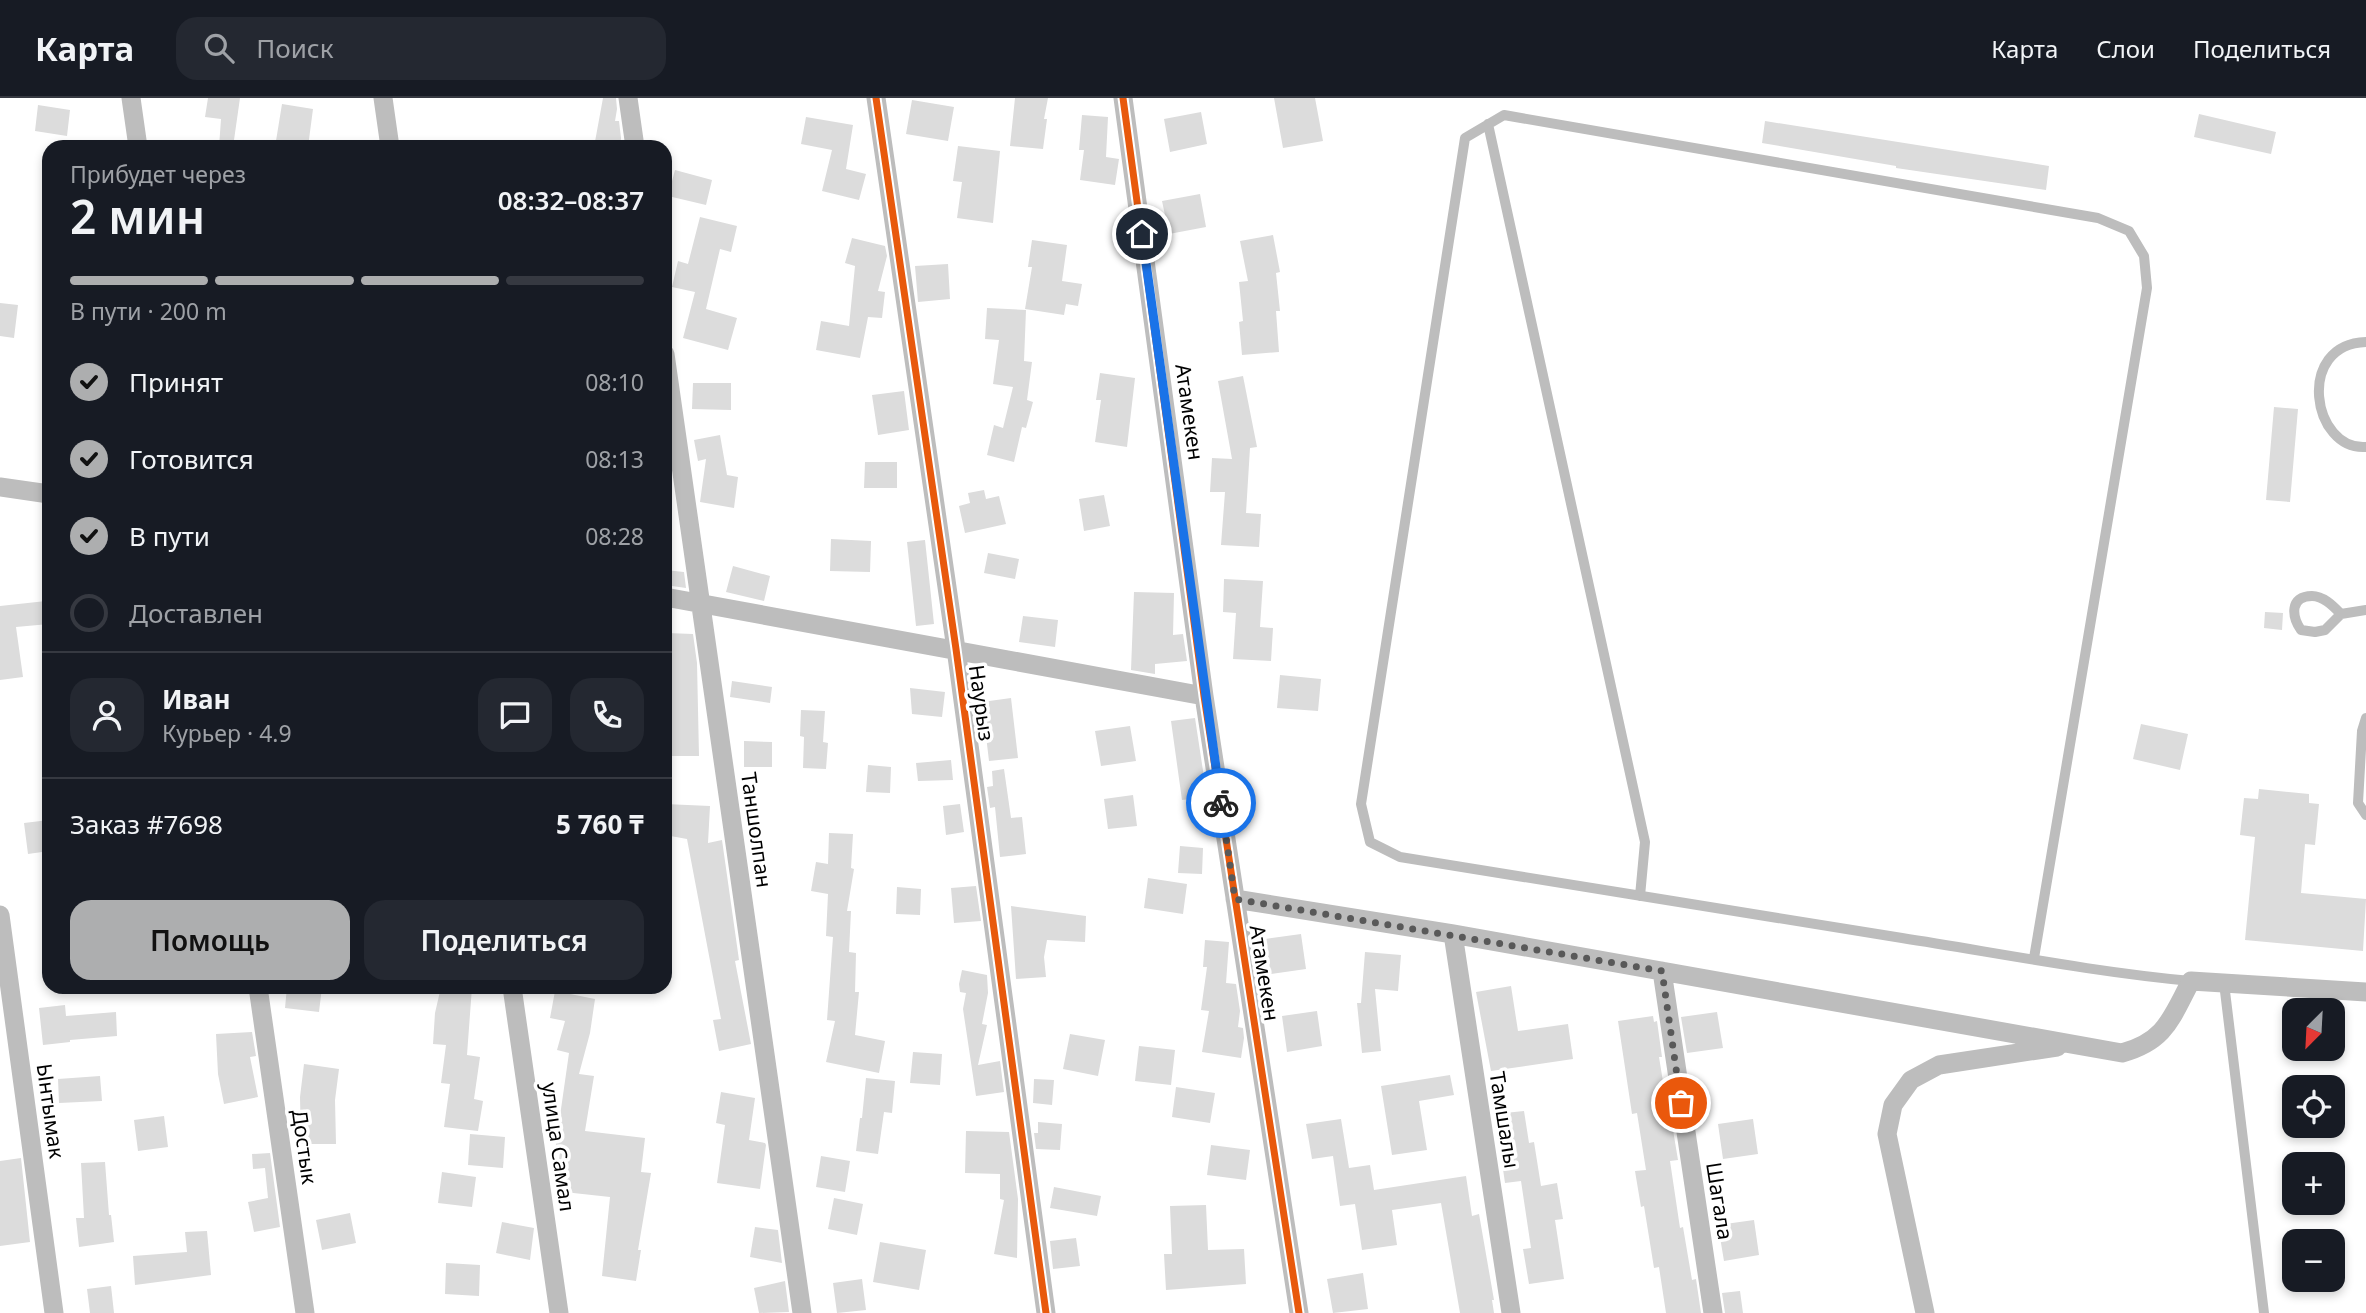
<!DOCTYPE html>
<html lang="ru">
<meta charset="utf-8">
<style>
:root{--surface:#171b24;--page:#242831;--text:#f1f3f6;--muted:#9ea1a6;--line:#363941;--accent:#adaeaf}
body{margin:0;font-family:"Noto Sans",sans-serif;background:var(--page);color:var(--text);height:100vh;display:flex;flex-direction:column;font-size:26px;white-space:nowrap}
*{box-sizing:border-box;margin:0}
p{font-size:23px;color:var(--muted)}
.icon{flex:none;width:38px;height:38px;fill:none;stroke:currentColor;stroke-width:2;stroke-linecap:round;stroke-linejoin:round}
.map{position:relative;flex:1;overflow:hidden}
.side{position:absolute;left:42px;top:42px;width:630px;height:854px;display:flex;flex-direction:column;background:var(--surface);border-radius:21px;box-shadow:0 4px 10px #0003}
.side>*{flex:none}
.needle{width:46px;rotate:204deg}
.controls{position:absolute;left:2282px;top:900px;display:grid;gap:14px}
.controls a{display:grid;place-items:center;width:63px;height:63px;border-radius:14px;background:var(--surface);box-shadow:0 4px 10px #0003;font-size:35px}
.pin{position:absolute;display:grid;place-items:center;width:60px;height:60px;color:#fff;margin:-30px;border:4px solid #fff;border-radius:50%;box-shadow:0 2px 7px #0007}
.courier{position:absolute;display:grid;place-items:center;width:70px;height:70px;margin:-35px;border:5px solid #1a73e8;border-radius:50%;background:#fff;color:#222;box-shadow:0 2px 9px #0007}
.summary em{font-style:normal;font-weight:600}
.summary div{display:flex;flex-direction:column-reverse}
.summary{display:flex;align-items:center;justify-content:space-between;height:119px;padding:0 28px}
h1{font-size:46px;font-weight:600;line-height:52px}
.bar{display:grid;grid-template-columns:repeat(4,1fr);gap:10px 7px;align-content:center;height:84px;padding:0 28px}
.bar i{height:9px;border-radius:5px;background:var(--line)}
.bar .selected{background:var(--accent)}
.bar p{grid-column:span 4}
.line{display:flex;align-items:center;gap:18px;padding:0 28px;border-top:2px solid var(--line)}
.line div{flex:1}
.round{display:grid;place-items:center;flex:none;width:74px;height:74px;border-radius:21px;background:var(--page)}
ol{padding:0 28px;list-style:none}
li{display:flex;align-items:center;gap:21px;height:77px}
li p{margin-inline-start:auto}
li .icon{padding:7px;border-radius:50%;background:var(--accent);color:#111;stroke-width:4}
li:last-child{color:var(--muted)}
li i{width:38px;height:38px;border:4px solid var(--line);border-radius:50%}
.button{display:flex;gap:14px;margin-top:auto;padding:14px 28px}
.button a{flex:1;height:80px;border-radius:21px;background:var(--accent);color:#111;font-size:28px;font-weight:600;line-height:80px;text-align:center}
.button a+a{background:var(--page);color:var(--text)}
header{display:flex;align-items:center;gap:42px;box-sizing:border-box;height:98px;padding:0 35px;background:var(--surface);border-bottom:2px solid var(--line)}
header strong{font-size:33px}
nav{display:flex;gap:38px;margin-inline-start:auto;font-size:24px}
.search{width:490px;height:63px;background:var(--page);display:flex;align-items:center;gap:18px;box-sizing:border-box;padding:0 24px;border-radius:21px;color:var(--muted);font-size:26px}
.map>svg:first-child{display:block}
.building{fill:#dcdcdc}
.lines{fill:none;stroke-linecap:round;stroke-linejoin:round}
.service{stroke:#bdbdbd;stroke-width:10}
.minor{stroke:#bdbdbd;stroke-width:19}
.cycleway-casing{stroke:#fff;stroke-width:11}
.cycleway{stroke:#e8590c;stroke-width:7}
.done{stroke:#595959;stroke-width:7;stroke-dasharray:0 12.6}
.route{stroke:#1a73e8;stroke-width:9}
.labels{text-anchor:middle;stroke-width:7;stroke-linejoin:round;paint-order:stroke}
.street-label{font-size:21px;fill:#000;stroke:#fff}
</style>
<header>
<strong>Карта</strong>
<div class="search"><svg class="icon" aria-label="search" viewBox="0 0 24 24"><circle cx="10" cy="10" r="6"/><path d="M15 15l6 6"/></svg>Поиск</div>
<nav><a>Карта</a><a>Слои</a><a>Поделиться</a></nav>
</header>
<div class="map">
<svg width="2366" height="1215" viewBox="0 0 2366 1215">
<rect width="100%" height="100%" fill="#fff"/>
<path class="building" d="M208,0h32l-7,49h-14l2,-28 -16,-2z
M603,0h13l1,11 -2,12h4l2,17 -1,9h-26z
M1015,0h33l-4,21h3l-4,30 -33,-3z
M1274,0h41l8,43 -40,7z
M912,2l42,7 -6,34 -42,-7z
M282,6l31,5 -5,38h-33z
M38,7l32,5 -3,26 -32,-5z
M1201,14l6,32 -37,8 -6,-33z
M2199,16l77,18 -5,22 -77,-17z
M1082,17l26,2 -2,40 13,2 -4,26 -35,-5 4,-30h-5z
M806,19l47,8 -7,44 20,5 -7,26 -37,-9 10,-41 -31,-6z
M1765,23l284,45 -3,24 -150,-22v-2l-134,-23z
M958,48l42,5 -7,72 -36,-5 5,-36 -9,-1z
M675,72l37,10 -6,25 -38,-9z
M1200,96l6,33 -37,7 -7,-33z
M700,119l37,9 -6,26 -11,-3 -14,60 31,9 -9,32 -45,-12 12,-46 -23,-5 6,-26 10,3z
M1273,137l7,37 -4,1 4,38h-4l3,41 -37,3 -3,-33 4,-1 -4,-39 9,-1 -8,-40z
M852,140l33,8 2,10 -9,35 7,1 -3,26 -14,-1 -8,41 -44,-8 5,-29 28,5 6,-60 -10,-3z
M1032,142l35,5 -5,36 20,3 -4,22 -12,-2 -2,11 -39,-6 7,-42h-4z
M948,166l2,35 -32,3 -3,-36z
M0,205l18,2 -4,33 -14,-2z
M987,210l39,2 -2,51 8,1 -5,38 6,2 -7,26 -4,-1 -8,35 -27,-7 7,-30 9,3 10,-41 -20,-3 6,-44 -14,-1z
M1100,275l35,5 -8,69 -32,-5 6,-42h-5z
M1243,278l14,71 -7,1 -4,65 15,1 -2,33 -38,-2 4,-53h-15l2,-34 20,1 -14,-78z
M693,285h38v27l-39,-1z
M904,293l5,39 -31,5 -6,-40z
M2274,309l24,2 -8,93 -24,-2z
M720,337l7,40 11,2 -4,31 -34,-6 6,-43 -8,2 -4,-21z
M865,364h32v26h-33z
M984,392l2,9 13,-3 7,28 -41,9 -6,-27 11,-3 -2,-10z
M1104,397l6,31 -26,5 -5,-32z
M831,441l40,2 -1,31 -40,-1z
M925,442l9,84 -18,2 -9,-84z
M988,455l31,6 -4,20 -31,-6z
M733,468l37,10 -6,25 -38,-9z
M665,472l19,2 2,16 -21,-3z
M1224,481l39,2 -3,46 13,1 -2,33 -38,-2 3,-46 -13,-1z
M1134,494l40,1 -1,42 10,-1 4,27 -32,3v10l-24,-4z
M46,503l3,23 -33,3 7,50 -23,3v-74z
M2265,514l18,1 -1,17 -18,-2z
M1023,518l35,4 -3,27 -36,-5z
M667,535l26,1 4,29 2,93h-31v-50h-3z
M1280,577l41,4 -3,32 -41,-3z
M732,583l40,6 -2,16 -40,-6z
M910,590l35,4 -3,25 -30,-3z
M1011,600l7,60 -29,3 -7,-59z
M801,612l24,1 -2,31 5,1 -2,26 -23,-1 1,-31 -4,-1z
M1195,620l12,79 -25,3 -11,-79z
M2141,626l47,10 -8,36 -47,-11z
M1130,628l6,35 -35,5 -6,-35z
M744,643l28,1v25h-28z
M951,662l2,20 -35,1 -2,-18z
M868,667l23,2 -1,26 -24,-1z
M1004,671l7,49 11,-1 4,37 -26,3 -5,-50 -5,1 -3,-21 6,-1 -1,-15z
M2259,691l50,5v9l10,1 -4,41 -10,-1 -4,49 65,6 -3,52 -118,-11 10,-103 -15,-2 4,-37 14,1z
M1133,697l4,31 -29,3 -4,-30z
M665,706l45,2 -2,37 14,-3 17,120 -4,1 16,83 -32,7 -6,-31 8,-1 -34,-180 -22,-4z
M960,706l4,28 -18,3 -3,-29z
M49,722v31l-21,3 -4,-31z
M829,735l24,1 -2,34 3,1 -7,42h4l-2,41 7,1 -1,39h4l-4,43 30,6 -6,32 -53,-11 9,-41 -8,-1 6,-83 -7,-1 2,-42 -17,-3 5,-29 12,2z
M1180,748l23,2 -1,26 -24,-1z
M1148,780l39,6 -4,30 -39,-6z
M976,788l5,35 -27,2 -3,-35z
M897,789l24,2 -1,26 -24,-1z
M1011,808l75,10 -1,26 -38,-2 -3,17 2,20 -30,2z
M1301,836l5,35 -35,5 -6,-35z
M1205,842l24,2 -3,41 10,1 4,27 -2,16 5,1 1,10 -3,20 -39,-6 7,-41 -8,-1 6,-43h-4z
M1365,854l36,3 -3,36 -23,-2 6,62 -19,2 -5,-50h4z
M962,872l25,5 1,18 -6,31 5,1 -9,40 22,-4 4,31 -28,4 -13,-87 3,-16 -6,-1 -1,-8z
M1511,888l7,45 50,-7 5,35 -82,12 -15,-79z
M287,889h35l-3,25 -34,-4z
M441,889h31l-5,68 13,2 -6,42 9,2 -5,30 -34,-4 6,-43 -9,-1 5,-38 -13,-1 2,-31z
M555,893l40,8 -5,34 -11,41 15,2 -9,55 60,7 -4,34 10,1 -13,77h3l-5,31 -34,-5 8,-79 -55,-6 5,-39 -5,-1 14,-98 -12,-3 8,-29 -15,-3z
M65,907l1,11 50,-4 1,24 -47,4v2l-27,3 -4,-37z
M1317,913l5,35 -35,6 -5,-36z
M1717,914l6,36 -36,5 -6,-36z
M1653,918l1,6 3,-1 5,36h-3l11,68 2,-1 6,36 -8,1 10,67 3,-1 9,53 4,-1 5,34h-35l-7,-46 -5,1 -10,-62 -3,1 -6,-36 11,-1 -9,-57 -5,1 -14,-93z
M252,934l4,24 -6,1 8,40 -34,7 -6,-30 -2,-40z
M1070,936l35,6 -7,36 -35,-7z
M1139,948l36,4 -4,35 -36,-4z
M913,954l29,2 -2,31 -30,-2z
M304,966l35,5 -4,31 1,44h-35l-1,-47z
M1450,977l4,20 -35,6 8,49 -35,5 -11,-69z
M100,978l2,25 -43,2 -1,-24z
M866,980l29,3 -3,32 -8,-1 -6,42 -22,-3 4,-33h2z
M1034,981l20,1 -2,25 -19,-2z
M1176,989l39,6 -5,30 -38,-6z
M721,994l34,6 -6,42 16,3 1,2 -6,44 -43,-6 8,-58 -9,-2z
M1524,1013l5,32 5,-1 7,44 16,-3 6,36 -8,1 9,59 -35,5 -6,-35 8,-1 -10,-67 -16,2 -10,-69z
M164,1018l4,31 -30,4 -4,-31z
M1341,1021l8,49 21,-3 4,25 92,-14 6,40 7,-2 15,86h-2l2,13h-34l-19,-110 -49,7 5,35 -35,5 -7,-46 -15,2 -7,-50 -21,3 -6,-35z
M1753,1021l5,35 -35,5 -5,-35z
M1038,1024l24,2 -2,26 -24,-1 -2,-16h4z
M966,1033l43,1 9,67 -1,59 -23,-4 10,-54 -4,-1v-25l-35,-1z
M470,1036l35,3 -2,31 -35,-3z
M1211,1047l39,5 -4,30 -39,-5z
M270,1055l10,74 -26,5 -6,-30 20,-4 -3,-30 -12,1 -1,-15z
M821,1058l29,5 -5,31 -29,-5z
M21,1060l9,84 -30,4v-85z
M105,1064l4,53h2l3,27 -35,5 -3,-29h8l-3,-55z
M442,1074l34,5 -4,30 -34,-4z
M1054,1089l47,9 -4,20 -47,-8z
M834,1100l29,6 -6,31 -29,-6z
M1206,1107l2,45 36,-1 2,35 -80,6 -2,-36h8l-2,-48z
M350,1115l6,30 -34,7 -6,-30z
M1754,1122l5,35 -35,6 -6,-36z
M502,1124l32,6 -4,32 -34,-7z
M755,1129l23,3 4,33 -32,-6z
M207,1133l4,44 -76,10 -2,-29 54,-4 -2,-20z
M1076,1140l4,28 -27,3 -3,-28z
M880,1144l46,8 -7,40 -46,-8z
M446,1165l34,2 -1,31 -34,-2z
M1363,1175l5,36 -35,4 -6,-34z
M862,1181l4,31 -29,3 -4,-30z
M785,1183l4,31 -30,1 -5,-25z
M111,1188l3,27h-24l-3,-24z
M1740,1193l3,22h-18l-3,-20z"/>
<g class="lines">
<path class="service" d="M1488,26l157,718 -5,54
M2366,244c-71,2 -54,109 0,105
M2341,516c-7,-7 -17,-18 -29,-18 -23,0 -20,21 -11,34l14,2 10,-2 16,-16 25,-4
M2366,620l-4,13 -4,72 8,12
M2034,860l113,-670 -3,-32 -15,-25 -31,-13 -594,-103 -39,23 -104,666 9,38 30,15c167,27 335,54 502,81 96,15 192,34 289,43
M2224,885l40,330"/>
<path class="minor" d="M131,0l7,49
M383,0l7,49
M628,0l7,49
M876,0l80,551 90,664
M1123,0l81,598 95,617
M665,256l137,959
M0,389l49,7
M665,499l539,99
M1235,801l218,35 669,119c44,-12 49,-35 69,-72l175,11
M0,817l54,398
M1453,836l58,379
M1662,873l51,342
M258,889l47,326
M512,889l47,326
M1925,1215l-38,-179 6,-29 18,-25 28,-15 118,-18"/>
<g class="cycleway-casing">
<path id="cycleway" d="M876,0l80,551 90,664
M1123,0l81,598 95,617"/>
</g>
<use href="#cycleway" class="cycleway"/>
</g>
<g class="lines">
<path class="done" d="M1221,705l14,96 427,72 19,132"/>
<path class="route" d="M1142,136l79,569"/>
</g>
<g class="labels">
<g class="street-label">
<text transform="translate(1189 314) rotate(82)" y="7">Атамекен</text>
<text transform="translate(981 605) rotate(82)" y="7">Наурыз</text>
<text transform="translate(756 732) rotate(82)" y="7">Таншолпан</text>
<text transform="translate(1264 875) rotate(81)" y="7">Атамекен</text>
<text transform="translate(50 1013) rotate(82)" y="7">Ынтымак</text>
<text transform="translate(1504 1022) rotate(81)" y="7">Тамшалы</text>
<text transform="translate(304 1049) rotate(82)" y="7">Достык</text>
<text transform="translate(558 1049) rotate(82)" y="7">улица Самал</text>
<text transform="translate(1719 1103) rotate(81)" y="7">Шагала</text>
</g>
</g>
</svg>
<div class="controls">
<a><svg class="needle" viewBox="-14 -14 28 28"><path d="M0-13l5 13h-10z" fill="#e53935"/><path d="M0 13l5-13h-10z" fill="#9ea1a6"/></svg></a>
<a><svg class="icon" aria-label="locate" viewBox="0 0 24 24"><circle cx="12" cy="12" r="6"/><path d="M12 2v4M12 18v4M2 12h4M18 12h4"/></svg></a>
<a>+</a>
<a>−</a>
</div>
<div class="pin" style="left:1681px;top:1005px;background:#ea580c"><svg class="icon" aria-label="bag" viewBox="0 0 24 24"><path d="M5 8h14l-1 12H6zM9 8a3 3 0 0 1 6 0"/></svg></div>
<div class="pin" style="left:1142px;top:136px;background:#1f2937"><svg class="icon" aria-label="home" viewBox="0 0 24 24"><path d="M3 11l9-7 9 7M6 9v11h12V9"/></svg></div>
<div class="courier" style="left:1221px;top:705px"><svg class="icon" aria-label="bike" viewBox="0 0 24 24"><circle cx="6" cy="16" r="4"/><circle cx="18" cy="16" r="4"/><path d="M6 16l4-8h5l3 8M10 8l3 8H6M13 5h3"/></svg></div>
<section class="side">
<div class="summary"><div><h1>2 мин</h1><p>Прибудет через</p></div><em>08:32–08:37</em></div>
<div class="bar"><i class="selected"></i><i class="selected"></i><i class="selected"></i><i></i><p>В пути · 200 m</p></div>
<ol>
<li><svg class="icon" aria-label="check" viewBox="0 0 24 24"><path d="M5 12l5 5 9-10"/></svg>Принят<p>08:10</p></li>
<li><svg class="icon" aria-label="check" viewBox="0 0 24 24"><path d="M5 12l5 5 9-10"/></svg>Готовится<p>08:13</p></li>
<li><svg class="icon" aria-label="check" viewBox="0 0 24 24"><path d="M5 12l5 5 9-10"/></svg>В пути<p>08:28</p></li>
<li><i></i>Доставлен</li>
</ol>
<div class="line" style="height:126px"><a class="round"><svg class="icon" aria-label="person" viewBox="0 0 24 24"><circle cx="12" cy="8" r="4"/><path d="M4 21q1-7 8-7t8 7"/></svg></a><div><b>Иван</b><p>Курьер · 4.9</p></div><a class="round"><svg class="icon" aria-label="chat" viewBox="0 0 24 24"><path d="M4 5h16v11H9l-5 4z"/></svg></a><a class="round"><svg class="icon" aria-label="phone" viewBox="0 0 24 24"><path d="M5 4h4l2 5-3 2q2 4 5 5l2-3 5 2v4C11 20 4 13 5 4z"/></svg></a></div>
<div class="line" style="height:91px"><div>Заказ #7698</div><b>5 760 ₸</b></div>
<div class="button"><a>Помощь</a><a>Поделиться</a></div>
</section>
</div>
